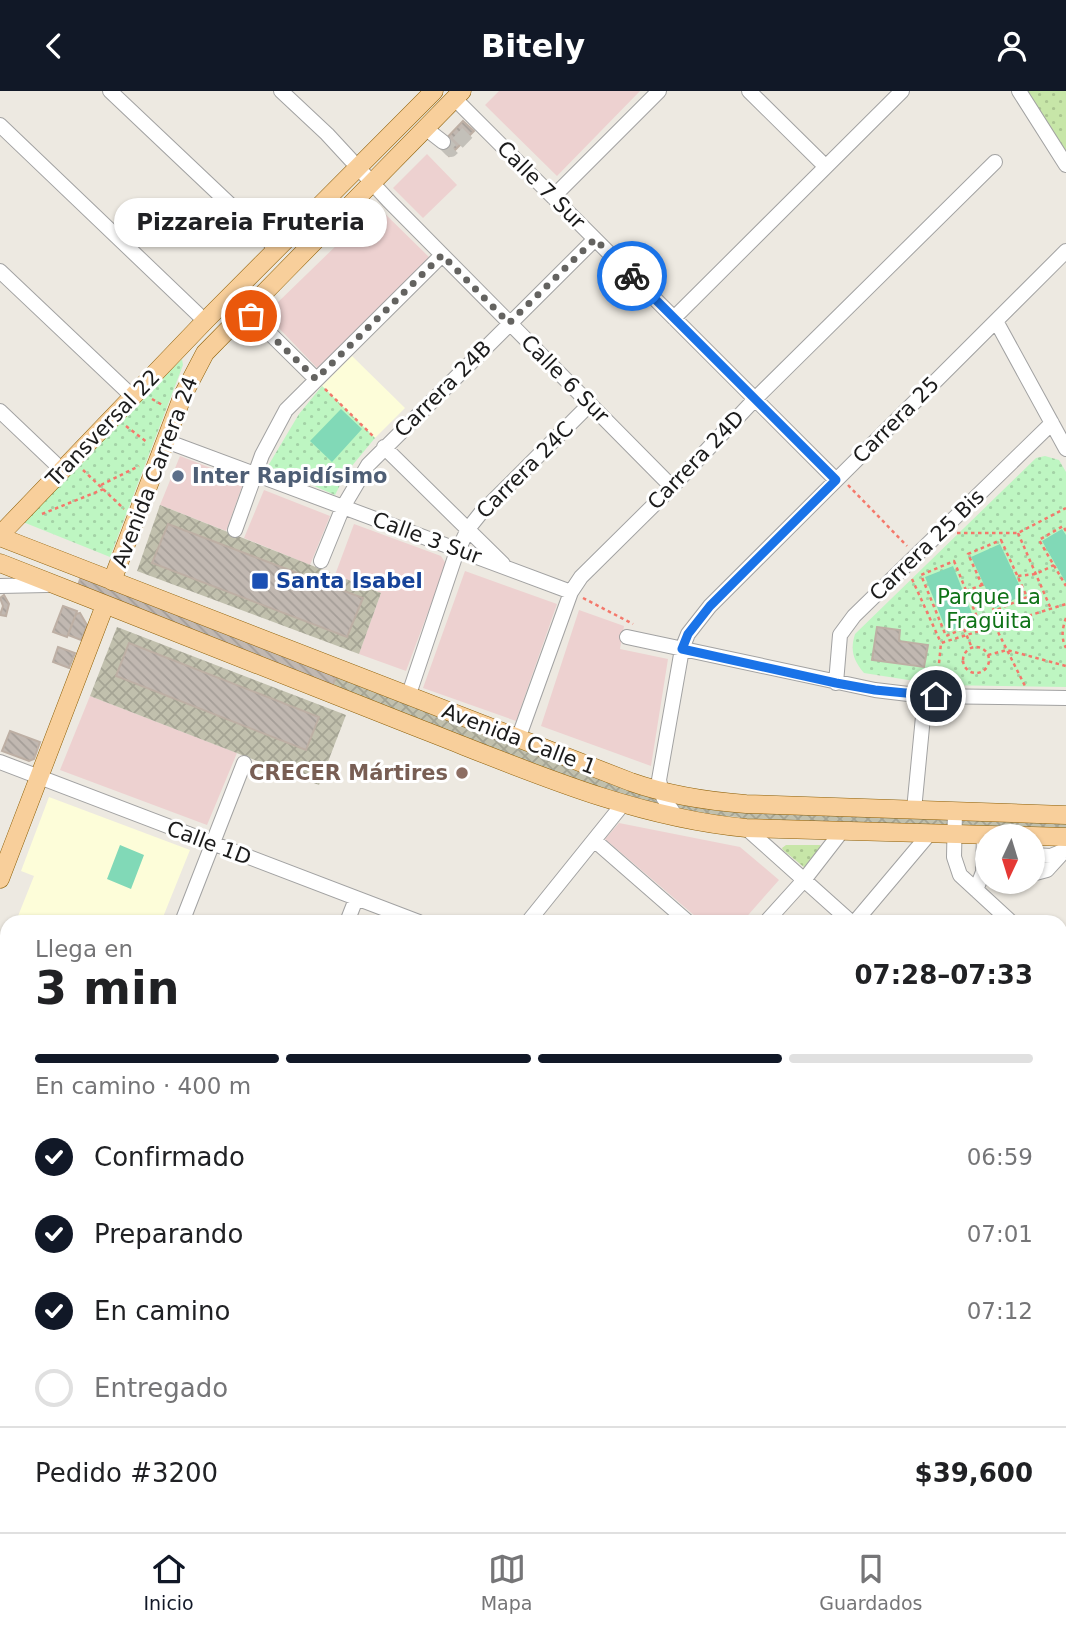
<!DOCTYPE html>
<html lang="es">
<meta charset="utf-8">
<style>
:root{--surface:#fff;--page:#f6f6f6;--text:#202124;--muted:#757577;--line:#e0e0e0;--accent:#111827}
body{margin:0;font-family:"DejaVu Sans",sans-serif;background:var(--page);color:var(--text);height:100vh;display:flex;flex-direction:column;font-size:26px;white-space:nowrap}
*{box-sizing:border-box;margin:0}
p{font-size:23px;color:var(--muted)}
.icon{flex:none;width:38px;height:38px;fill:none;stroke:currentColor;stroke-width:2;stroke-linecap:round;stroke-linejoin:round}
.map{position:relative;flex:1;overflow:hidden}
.side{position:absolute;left:0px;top:824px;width:1068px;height:618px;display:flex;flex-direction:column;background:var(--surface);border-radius:21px 21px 0 0;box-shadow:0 2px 5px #0004}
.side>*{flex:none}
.needle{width:46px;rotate:184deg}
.tools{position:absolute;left:975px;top:733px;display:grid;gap:14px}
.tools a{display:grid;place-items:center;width:70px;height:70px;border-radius:50%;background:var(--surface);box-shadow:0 2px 5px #0004;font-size:35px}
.pin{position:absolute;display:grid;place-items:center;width:60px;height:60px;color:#fff;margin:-30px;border:4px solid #fff;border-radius:50%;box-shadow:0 2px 7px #0007}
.courier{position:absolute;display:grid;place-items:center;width:70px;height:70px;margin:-35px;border:5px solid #1a73e8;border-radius:50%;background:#fff;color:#222;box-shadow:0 2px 9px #0007}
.bubble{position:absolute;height:49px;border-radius:24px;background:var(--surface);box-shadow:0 2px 5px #0004;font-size:23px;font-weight:700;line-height:49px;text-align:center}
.summary em{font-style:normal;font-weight:700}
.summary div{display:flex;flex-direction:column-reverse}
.summary{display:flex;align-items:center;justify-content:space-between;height:119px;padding:0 35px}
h1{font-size:46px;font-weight:700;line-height:52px}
.bar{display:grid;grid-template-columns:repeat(4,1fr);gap:10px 7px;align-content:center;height:84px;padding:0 35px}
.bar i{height:9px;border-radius:5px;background:var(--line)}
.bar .current{background:var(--accent)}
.bar p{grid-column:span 4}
.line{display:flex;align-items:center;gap:18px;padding:0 35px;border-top:2px solid var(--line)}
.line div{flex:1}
ol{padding:0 35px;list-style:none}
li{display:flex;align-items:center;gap:21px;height:77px}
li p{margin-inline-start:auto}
li .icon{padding:7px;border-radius:50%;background:var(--accent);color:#fff;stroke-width:4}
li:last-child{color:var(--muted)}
li i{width:38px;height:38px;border:4px solid var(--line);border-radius:50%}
header{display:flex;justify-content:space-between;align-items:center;height:91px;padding:0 35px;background:var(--accent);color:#fff;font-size:32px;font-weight:700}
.menu{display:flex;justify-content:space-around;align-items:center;height:98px;border-top:2px solid var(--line);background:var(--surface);font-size:19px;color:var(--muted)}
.menu a{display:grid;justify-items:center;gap:4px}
.menu .current{color:var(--accent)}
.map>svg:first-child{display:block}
.commercial{fill:#edd1d0}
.education{fill:#fdfdd9}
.construction{fill:url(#construction-cross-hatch)}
.grass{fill:url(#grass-dots)}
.park{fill:url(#park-dots)}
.pitch{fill:#81d9b7}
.building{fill:url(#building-back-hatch);stroke:#bdafa4;stroke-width:2}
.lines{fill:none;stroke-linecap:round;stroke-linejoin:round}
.minor-tunnel{stroke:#c3c0b9;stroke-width:14;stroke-dasharray:14 7;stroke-linecap:butt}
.minor-casing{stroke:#a2a2a2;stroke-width:16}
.major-casing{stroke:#8d5f06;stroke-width:19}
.path{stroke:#f4786b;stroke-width:2.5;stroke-dasharray:3.5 3.5;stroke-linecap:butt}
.minor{stroke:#fff;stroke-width:14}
.major{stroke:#f8cf9b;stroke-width:18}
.done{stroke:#646360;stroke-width:7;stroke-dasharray:0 12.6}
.route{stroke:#1a73e8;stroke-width:9}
.service-dot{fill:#5c6f8a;stroke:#fff;stroke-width:2.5}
.transit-dot{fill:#1a4fb4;stroke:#fff;stroke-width:2.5}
.education-dot{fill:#8d6e63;stroke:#fff;stroke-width:2.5}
.labels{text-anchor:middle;stroke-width:6;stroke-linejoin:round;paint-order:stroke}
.street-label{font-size:21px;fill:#1b1b1b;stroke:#fff}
.service-label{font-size:21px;font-weight:bold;fill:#4e5e75;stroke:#fff;text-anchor:start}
.transit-label{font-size:21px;font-weight:bold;fill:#164399;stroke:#fff;text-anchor:start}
.park-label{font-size:21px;fill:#0f7317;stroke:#fff}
.education-label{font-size:21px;font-weight:bold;fill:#785e54;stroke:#fff;text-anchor:end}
</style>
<header><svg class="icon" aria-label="back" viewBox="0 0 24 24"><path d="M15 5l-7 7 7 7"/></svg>Bitely<svg class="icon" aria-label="person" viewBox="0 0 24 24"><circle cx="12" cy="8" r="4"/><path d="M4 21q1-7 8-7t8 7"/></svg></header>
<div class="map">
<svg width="1066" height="1441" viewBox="0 0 1066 1441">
<defs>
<pattern id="construction-cross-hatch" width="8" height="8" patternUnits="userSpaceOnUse" patternTransform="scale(1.75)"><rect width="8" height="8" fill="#c1c0ad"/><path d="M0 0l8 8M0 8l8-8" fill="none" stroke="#a5a494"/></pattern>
<pattern id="grass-dots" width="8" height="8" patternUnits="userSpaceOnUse" patternTransform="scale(1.75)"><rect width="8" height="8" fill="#c7e6a8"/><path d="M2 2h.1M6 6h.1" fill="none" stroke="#aac590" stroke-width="1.8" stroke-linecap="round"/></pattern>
<pattern id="park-dots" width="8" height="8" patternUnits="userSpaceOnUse" patternTransform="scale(1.75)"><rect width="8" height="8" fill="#bef6c2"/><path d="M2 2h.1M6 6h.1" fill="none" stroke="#a3d2a6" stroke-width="1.8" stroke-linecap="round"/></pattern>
<pattern id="building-back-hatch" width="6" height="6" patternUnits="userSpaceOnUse" patternTransform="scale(1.75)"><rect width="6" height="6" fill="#c1b8b1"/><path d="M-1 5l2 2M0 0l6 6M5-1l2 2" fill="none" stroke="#a59e98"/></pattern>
</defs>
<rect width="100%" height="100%" fill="#ede9e1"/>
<path class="commercial" d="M499,0h141l-83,85 -72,-71z
M427,63l30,31 -34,33 -30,-30z
M377,115l53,52 -111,112 -44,-46 -2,-17z
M180,365l64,25 -18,50 -66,-26z
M264,399l66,26 -20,49 -66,-27z
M354,433l87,32 5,8 -40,107 -47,-17 22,-61 -46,-18z
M465,480l92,33 -41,117 -93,-33z
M579,519l45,16 -4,23 48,10 -17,107 -110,-40z
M90,605l147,57 -30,72 -147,-55z
M619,732l121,24 39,33 -37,42h-40l-97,-83z"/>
<path class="education" d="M352,265l53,52 -30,30 -53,-52z
M49,706l141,53 -29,72h-126l-17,-6 16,-40 -13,-5z"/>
<path class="construction" d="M160,414l221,88 -22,61 -222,-83z
M117,536l229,88 -27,70 -229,-89z
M304,563l350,140 5,12 10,13 -376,-137z
M659,692l90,15 317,11v34l-305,-9 -22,-17 -20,-1 -44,-7z"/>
<path class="grass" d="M1026,0h40v62z
M786,754h34l2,2 -17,21 -22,-18 -1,-2z"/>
<path class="park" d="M182,268l1,6 -73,192 -87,-35z
M322,295l53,52 -29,35 -11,22 -67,-29 31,-52z
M1045,365l14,4 7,12v215l-126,-2 -76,-12c-11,-13 -14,-23 -9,-39l181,-176z
M589,1435h85l6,6h-84z"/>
<path class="pitch" d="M341,318l21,20 -30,33 -22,-21z
M1062,438l4,6v48l-24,-42z
M1000,453l24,51 -29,13 -24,-51z
M953,475l22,55 -28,11 -22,-55z
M120,754l24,10 -13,34 -24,-10z"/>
<path class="building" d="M463,30l11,10 -25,25 -10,-10z
M168,433l195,74 -16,39 -195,-74z
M82,482l255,101 -6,15 -254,-100z
M4,504l5,9 -3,12 -6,-1 3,-9 -3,-8z
M63,515l14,5 -10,26 -14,-5z
M80,522l7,12 -6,15 -13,-5 8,-21z
M877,536l23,3 -1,11 29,4 -4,22 -52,-7z
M129,552l190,74 -13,33 -190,-74z
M58,556l17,6 -6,15 -16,-6z
M10,640l30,11 -6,17 -5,2 -27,-10z
M1065,1252l1,38 -5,6 -1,-40z
M915,1435h28l7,6h-29z"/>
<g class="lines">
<path class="minor-tunnel" d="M443,51l8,8 20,-21"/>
<g class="minor-casing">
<path id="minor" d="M110,0l167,158
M281,0l46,43 61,66 284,287
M749,0l76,75
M1019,0l47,74
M454,7l382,382
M0,34l205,196
M425,37l18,14
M553,106l106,-106
M0,180l133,126
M246,219l70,69
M674,227l228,-227
M996,230l70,128
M0,320l62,59
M166,350l405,151
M384,356l119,117
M235,439l27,-75 24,-45 156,-155
M321,470l22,-54 25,-42 227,-226
M0,495l47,-1
M627,546l248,53 50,6 141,2
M836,592l4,-48 14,-19 198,-193
M408,606l47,-140 13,-28 12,-15 110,-110
M518,648l53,-147 10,-15 91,-90 83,-88 240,-237
M0,671l419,160
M914,719l11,-114
M955,720l-1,46 6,18 51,47
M677,727l-14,-21 -4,-17 23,-131 6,-15 22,-28 356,-355
M746,737l105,94
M594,749l94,82
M1032,764l19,1 14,-6
M1032,783l15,-4 19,-21
M976,799l7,-18 1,-37
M182,831l62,-159
M347,831l9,-23
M528,831l95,-118
M766,831l38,-42 38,-49
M855,831l75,-89
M0,873l7,3
M1060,874l6,5
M1060,1021l6,5
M1060,1043l6,-6
M0,1055l7,-19
M0,1065l7,3
M0,1258l7,3
M1060,1321l6,5
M1060,1374l6,-9
M0,1410l7,3
M1060,1422l6,-6
M211,1435l6,6
M234,1435l6,6
M401,1435l7,6
M690,1435l7,6
M33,1441l5,-6
M447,1441l6,-6
M582,1441h1
M1043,1441l6,-6"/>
</g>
<g class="major-casing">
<path id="major" d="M0,444l205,-214 229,-230
M0,446l631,245c37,13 75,19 115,22l320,11
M0,472c138,54 276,109 413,163 109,42 216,91 333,102l320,9
M112,490l71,-186 22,-42 257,-262
M0,788l105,-274
M1060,1217l6,-6
M1060,1240l6,-7
M857,1441l6,-6
M878,1441l6,-6"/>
</g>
<path class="path" d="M325,298l50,49
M152,308l12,7
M126,335l22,17
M83,379l41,39
M101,394l38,-19
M848,394l59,61
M42,423l62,-25
M1066,440l-3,-5 -24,14 27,46
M957,442h61l48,-25
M1018,442l33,76
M1001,449l26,57 -33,14 -26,-57z
M954,470l25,61 -33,14 -25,-61z
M1018,485l18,-2 18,-9
M912,488l29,64
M966,500l16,-6
M583,507l50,26
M1066,527c-4,11 -5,20 0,30
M995,535l30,60
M964,538l8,19
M963 569a13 13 0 1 1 26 0a13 13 0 1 1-26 0Z
M988,564l19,-5 59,16
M937,593l4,-41 125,-39
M657,1435l6,6
M1020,1435l6,6"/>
<use href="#minor" class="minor"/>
<use href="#major" class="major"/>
</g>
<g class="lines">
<path class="done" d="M251,225l65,63 126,-124 67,68 86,-84 37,37"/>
<path class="route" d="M632,185l204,204 -126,126 -22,28 -6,15 154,34 39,7 61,6"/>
</g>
<circle class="service-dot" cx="178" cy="385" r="7"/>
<rect class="transit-dot" x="251" y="481" width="18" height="18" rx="3.5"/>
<circle class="education-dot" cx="462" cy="682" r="7"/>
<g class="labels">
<g class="street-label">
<text transform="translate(541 94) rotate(45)" y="7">Calle 7 Sur</text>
<text transform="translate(565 288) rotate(45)" y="7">Calle 6 Sur</text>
<text transform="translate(443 298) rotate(-45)" y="7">Carrera 24B</text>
<text transform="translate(896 329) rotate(-45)" y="7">Carrera 25</text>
<text transform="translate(103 337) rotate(-46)" y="7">Transversal 22</text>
<text transform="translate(696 369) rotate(-46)" y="7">Carrera 24D</text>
<text transform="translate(525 379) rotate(-45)" y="7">Carrera 24C</text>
<text transform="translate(155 381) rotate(-69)" y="7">Avenida Carrera 24</text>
<text transform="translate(427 447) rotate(20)" y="7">Calle 3 Sur</text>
<text transform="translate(927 454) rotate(-44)" y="7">Carrera 25 Bis</text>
<text transform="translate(519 648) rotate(21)" y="7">Avenida Calle 1</text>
<text transform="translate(209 752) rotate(21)" y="7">Calle 1D</text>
</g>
<g class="service-label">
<text x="192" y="392">Inter Rapidísimo</text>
</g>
<g class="transit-label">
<text x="276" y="497">Santa Isabel</text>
</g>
<g class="park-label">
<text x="989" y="513">Parque La<tspan x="989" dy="24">Fragüita</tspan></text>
</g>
<g class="education-label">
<text x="448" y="689">CRECER Mártires</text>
</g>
</g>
</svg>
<div class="tools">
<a><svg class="needle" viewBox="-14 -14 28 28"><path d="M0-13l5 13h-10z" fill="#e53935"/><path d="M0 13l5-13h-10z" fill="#757577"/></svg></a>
</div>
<div class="pin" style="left:251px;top:225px;background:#ea580c"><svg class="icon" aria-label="bag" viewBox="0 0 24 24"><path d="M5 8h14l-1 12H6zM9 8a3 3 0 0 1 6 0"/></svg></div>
<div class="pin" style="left:936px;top:605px;background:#1f2937"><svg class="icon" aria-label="home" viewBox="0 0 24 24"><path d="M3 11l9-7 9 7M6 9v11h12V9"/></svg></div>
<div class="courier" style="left:632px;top:185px"><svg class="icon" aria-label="bike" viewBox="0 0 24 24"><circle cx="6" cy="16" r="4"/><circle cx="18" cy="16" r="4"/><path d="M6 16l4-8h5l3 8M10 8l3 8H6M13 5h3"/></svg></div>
<div class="bubble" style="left:114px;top:107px;width:273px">Pizzareia Fruteria</div>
<section class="side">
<div class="summary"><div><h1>3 min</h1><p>Llega en</p></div><em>07:28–07:33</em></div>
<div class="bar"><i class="current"></i><i class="current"></i><i class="current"></i><i></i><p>En camino · 400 m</p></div>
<ol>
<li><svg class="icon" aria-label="check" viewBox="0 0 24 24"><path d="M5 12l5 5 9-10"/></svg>Confirmado<p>06:59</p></li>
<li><svg class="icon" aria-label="check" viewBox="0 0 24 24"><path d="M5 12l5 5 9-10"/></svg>Preparando<p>07:01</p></li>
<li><svg class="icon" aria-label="check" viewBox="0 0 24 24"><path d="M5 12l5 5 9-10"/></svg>En camino<p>07:12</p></li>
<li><i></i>Entregado</li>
</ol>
<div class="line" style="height:91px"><div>Pedido #3200</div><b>$39,600</b></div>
</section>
</div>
<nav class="menu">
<a class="current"><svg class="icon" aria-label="home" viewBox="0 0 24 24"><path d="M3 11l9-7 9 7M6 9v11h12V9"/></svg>Inicio</a>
<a><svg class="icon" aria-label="map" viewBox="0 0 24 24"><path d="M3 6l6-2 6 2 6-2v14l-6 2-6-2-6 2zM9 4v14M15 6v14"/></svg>Mapa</a>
<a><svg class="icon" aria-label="saved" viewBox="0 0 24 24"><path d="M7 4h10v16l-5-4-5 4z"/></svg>Guardados</a>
</nav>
